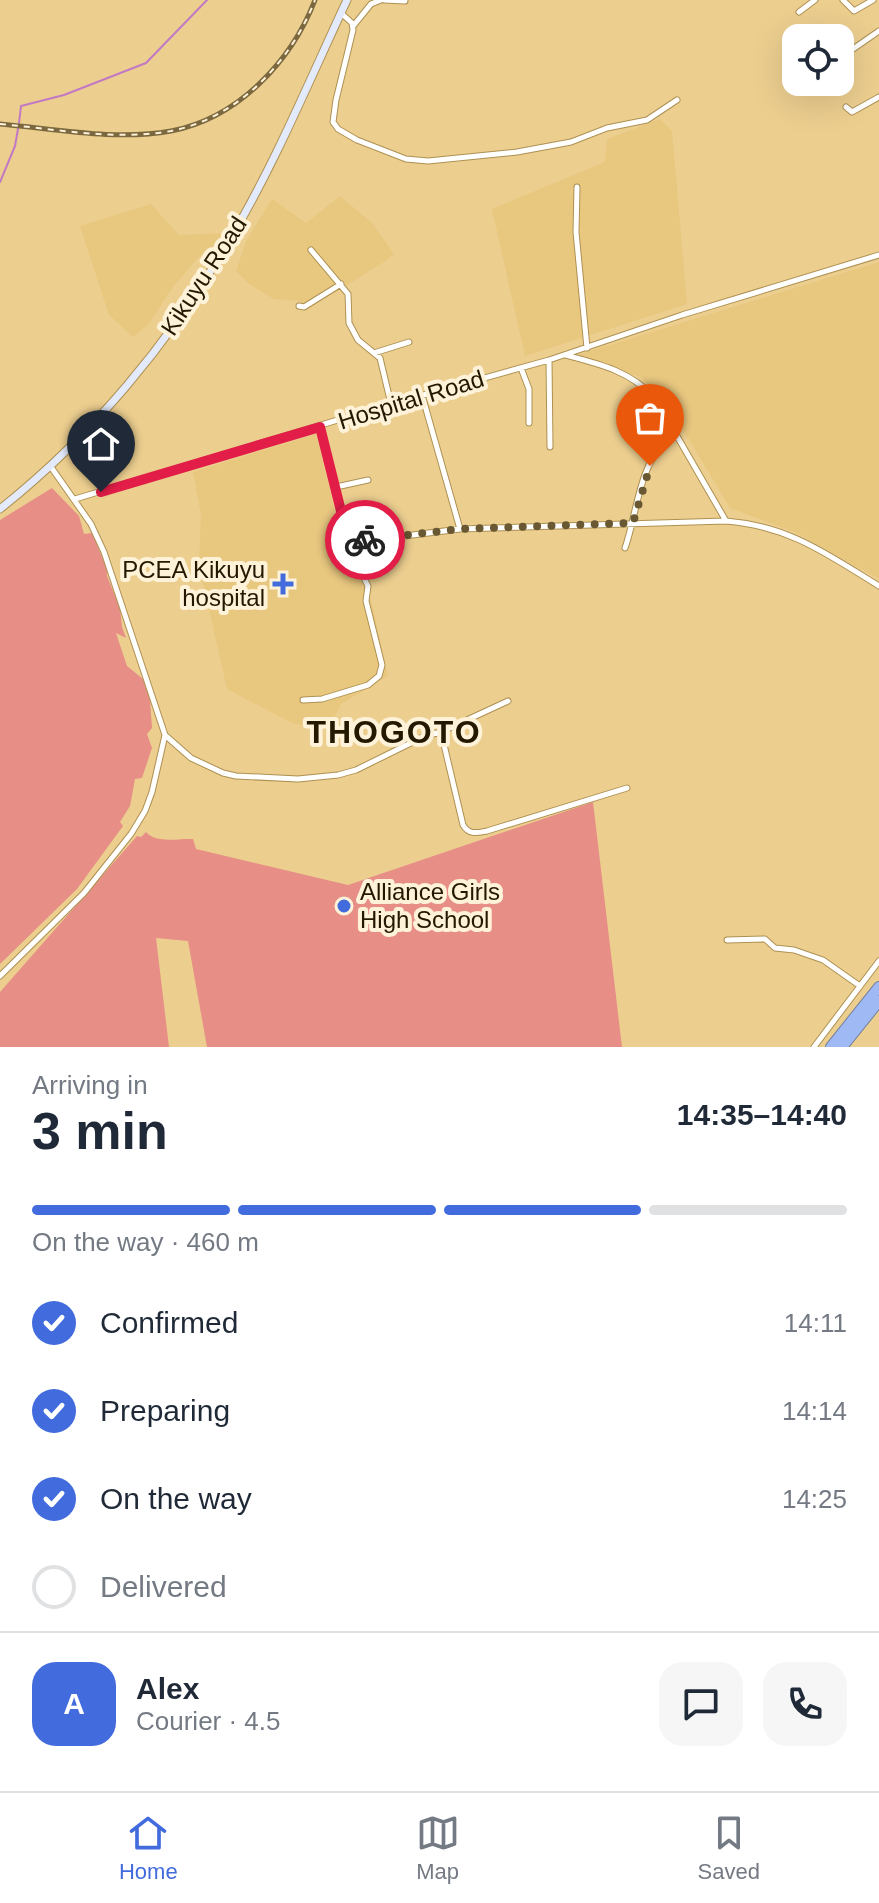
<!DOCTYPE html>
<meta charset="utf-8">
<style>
:root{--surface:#fff;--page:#f6f6f7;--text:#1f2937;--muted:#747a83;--line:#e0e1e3;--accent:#426cde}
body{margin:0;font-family:Helvetica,sans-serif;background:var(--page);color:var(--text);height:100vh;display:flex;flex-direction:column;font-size:30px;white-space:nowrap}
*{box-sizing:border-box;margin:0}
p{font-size:26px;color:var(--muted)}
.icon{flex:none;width:44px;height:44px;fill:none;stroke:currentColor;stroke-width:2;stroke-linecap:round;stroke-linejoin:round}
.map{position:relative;height:1047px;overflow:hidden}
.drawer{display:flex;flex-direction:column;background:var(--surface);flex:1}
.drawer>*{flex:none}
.controls{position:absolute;left:782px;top:24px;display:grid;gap:16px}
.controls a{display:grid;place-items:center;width:72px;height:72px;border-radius:16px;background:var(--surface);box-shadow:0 8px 32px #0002;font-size:40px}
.pin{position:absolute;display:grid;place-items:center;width:68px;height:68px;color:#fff;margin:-82px -34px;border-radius:50% 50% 50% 0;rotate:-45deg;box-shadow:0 0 8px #0007}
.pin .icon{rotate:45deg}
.courier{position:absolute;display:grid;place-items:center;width:80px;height:80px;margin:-40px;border:6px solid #e11d48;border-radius:50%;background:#fff;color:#222;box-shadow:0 2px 10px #0007}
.headline em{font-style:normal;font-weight:800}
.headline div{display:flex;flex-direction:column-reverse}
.headline{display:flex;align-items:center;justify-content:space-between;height:136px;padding:0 32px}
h1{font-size:52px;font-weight:800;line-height:60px}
.bar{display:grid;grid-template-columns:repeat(4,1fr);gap:12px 8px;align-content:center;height:96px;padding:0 32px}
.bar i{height:10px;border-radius:6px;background:var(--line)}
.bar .current{background:var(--accent)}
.bar p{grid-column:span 4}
.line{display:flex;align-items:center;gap:20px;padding:0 32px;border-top:2px solid var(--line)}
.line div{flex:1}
.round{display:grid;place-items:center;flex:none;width:84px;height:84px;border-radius:24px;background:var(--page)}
ol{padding:0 32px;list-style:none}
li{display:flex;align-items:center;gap:24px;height:88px}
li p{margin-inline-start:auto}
li .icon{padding:8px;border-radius:50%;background:var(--accent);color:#fff;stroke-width:4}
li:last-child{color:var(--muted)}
li i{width:44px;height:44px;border:4px solid var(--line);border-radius:50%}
.menu{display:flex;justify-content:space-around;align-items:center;height:112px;border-top:2px solid var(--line);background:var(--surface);font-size:22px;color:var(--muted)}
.menu a{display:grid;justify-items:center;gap:4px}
.menu .current{color:var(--accent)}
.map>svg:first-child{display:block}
.built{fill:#e8c77f}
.green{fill:#e78e86}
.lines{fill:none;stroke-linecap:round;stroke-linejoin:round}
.stream{stroke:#c179c4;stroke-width:2}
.street-casing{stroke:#ae9153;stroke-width:7}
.secondary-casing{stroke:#ae9153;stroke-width:9}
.highway-casing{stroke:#74819f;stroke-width:12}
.street{stroke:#fff;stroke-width:5}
.secondary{stroke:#e2eafc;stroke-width:7}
.highway{stroke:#9fb9f4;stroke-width:10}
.rail-casing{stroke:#7b683f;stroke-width:5}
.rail{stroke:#fef2d9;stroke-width:2;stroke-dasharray:6;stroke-linecap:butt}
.done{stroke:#695832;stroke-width:8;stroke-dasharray:0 14.4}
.route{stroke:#e11d48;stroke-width:10}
.poi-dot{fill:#426cde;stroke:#fef2d9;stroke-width:3}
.labels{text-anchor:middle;stroke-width:8;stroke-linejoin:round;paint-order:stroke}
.street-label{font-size:24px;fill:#231800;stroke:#fef2d9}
.poi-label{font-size:24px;fill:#231800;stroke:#fef2d9;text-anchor:end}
.district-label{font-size:32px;font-weight:bold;letter-spacing:2px;fill:#231800;stroke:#fef2d9}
</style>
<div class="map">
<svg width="879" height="1047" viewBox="0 0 879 1047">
<rect width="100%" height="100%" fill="#ecce8f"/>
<path class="built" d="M660,119l12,12 15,173 -162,52 -33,-147 113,-47 2,-23z
M340,196l33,28 21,30 -10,8 -74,46 -11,-7 -25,-2 -25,-15 -13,-13 11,-32 25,-40 34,24z
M151,204l28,31 48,-2 -6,13 -15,3 -34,39 -23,36 -16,13 -24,-22 -29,-89z
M879,262v317l-82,-46 -67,-25 -57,-95 -32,-36 -64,-22z
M316,434l25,102 31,67 16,73 -47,28 -10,19 -17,4 -22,-4 -65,-34 -28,-124 2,-50 -8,-43z"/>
<path class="green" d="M52,488l27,28 5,18 8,-1 15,36v7l13,32 2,19 4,11 -10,-5 11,33 16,13 7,21 2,28 -5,6 5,14 -10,30 -7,1 -5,27 -10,16 3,4 -46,63 -77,75v-444z
M593,802l29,245h-415l-19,-106 -32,-3 13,109h-169v-55l137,-156 4,1 5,-5c11,12 30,6 47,7l3,10 152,36z"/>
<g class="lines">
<path class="stream" d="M19,123l2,-17 43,-11 82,-32 61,-63
M0,182l15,-36 3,-17"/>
<g class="street-casing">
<path id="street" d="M384,0l21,1
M843,0l11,11 19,-11
M799,12l16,-12
M341,13l11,10 1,7 -17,70 -3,22 5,7 19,11 49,19 22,2 89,-9 54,-10 36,-14 40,-8 30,-20
M354,25l17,-21 10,-4
M840,58l39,-27
M846,107l6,5 27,-15
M577,187l-1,45 11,116
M311,250l37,44 1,29 9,17 22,18 11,46
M299,306l5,1 37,-23
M374,353l35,-11
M565,355c35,9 65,16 90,43l71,123
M549,360l1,87
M521,368l8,21v34
M422,395l38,134
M336,487l32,-7
M75,499l316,-95 158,-44 133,-45 197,-60
M349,543l111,-14 266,-8c63,5 101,33 153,65
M625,548c11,-30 14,-82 39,-104
M303,700l19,-1 46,-14 11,-9 3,-11 -16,-64 2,-15 -15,-30 -33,-129
M508,701l-67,31 22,93c6,10 13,8 24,6l140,-43
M166,736l25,22 32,15 13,3 62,3 40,-4 18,-5 69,-34 16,-4
M727,940l38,-1 10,9 19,2 29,10 37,26
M0,976l84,-83 47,-59 14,-23 7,-19 13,-57 -61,-183 -13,-28 -40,-57
M814,1047l65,-86"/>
</g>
<g class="secondary-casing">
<path id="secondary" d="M0,509c92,-73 170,-167 229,-268 46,-77 80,-160 118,-241"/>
</g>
<g class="highway-casing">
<path id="highway" d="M831,1047l48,-60
M842,1047l37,-46"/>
</g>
<use href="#street" class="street"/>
<use href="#secondary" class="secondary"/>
<use href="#highway" class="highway"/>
<g class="rail-casing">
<path id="rail" d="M0,124c56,5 116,17 171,7 67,-13 120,-69 144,-131"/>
</g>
<use href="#rail" class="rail"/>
</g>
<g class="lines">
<path class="done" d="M365,540l95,-11 173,-6 17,-57"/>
<path class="route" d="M101,492l219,-65 29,116 16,-3"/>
</g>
<g class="poi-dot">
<path d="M279 572h8v8h8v8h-8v8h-8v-8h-8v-8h8z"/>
<circle cx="344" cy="906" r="8"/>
</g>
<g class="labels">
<g class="street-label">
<text transform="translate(204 276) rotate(-57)" y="8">Kikuyu Road</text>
<text transform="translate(411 400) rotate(-17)" y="8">Hospital Road</text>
</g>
<g class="poi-label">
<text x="265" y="578">PCEA Kikuyu<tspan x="265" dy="28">hospital</tspan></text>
<text x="360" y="900" text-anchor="start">Alliance Girls<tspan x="360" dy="28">High School</tspan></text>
</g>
<g class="district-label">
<text x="394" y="743">THOGOTO</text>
</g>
</g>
</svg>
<div class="controls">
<a><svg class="icon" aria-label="locate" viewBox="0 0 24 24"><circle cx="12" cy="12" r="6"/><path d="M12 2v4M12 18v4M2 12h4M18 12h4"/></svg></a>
</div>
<div class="pin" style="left:650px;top:466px;background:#ea580c"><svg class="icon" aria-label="bag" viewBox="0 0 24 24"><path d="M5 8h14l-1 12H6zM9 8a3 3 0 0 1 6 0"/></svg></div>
<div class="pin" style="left:101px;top:492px;background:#1f2937"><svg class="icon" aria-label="home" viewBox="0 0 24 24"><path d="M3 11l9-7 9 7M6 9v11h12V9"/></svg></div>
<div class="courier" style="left:365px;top:540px"><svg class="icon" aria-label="bike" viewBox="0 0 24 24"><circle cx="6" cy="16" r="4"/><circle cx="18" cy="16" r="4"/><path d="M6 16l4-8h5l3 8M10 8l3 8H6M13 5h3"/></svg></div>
</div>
<section class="drawer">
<div class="headline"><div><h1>3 min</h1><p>Arriving in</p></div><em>14:35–14:40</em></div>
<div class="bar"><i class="current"></i><i class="current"></i><i class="current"></i><i></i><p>On the way · 460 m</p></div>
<ol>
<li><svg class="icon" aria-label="check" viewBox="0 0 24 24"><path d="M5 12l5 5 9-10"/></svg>Confirmed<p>14:11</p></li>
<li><svg class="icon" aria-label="check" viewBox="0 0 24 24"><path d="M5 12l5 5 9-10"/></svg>Preparing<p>14:14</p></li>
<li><svg class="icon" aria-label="check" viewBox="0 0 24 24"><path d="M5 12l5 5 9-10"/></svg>On the way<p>14:25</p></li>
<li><i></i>Delivered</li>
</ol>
<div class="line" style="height:144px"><b class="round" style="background:var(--accent);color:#fff">A</b><div><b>Alex</b><p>Courier · 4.5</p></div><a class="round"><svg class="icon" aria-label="chat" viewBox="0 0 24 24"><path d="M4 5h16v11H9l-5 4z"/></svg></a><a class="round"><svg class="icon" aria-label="phone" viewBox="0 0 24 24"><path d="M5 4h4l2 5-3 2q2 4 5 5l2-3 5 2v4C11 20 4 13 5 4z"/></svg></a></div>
</section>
<nav class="menu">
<a class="current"><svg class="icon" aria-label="home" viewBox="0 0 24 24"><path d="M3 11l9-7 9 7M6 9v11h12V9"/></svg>Home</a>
<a><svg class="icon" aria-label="map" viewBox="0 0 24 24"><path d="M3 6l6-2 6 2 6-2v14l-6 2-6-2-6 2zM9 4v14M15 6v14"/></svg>Map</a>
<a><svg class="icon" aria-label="saved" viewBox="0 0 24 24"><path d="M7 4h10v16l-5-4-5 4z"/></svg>Saved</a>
</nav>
